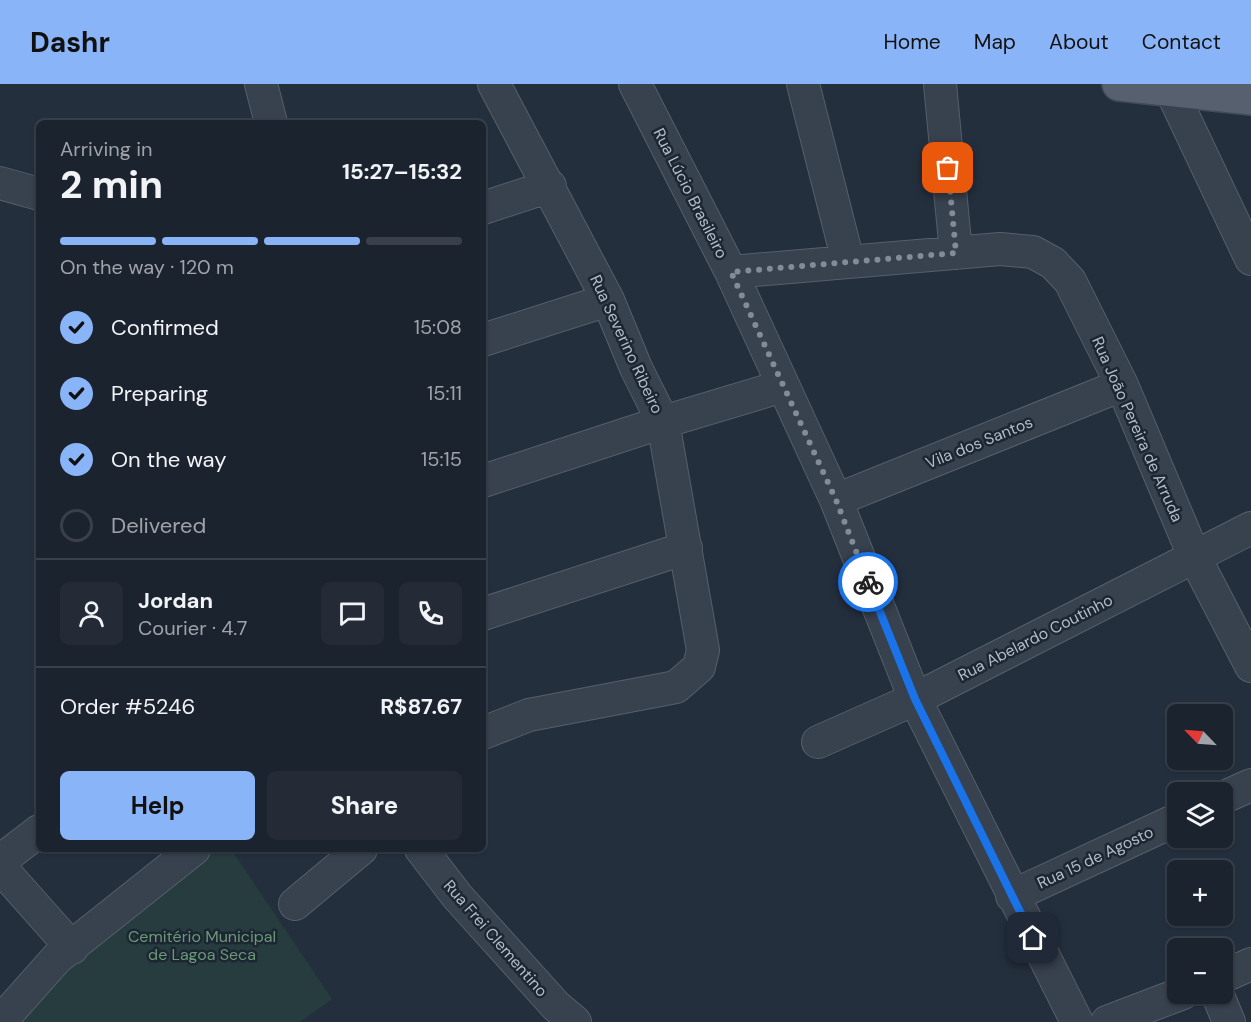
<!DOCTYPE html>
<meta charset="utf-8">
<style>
:root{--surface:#1b232e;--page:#242b36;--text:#f1f3f6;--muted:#a0a4aa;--line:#39404a;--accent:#8ab4f8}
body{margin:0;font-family:"DM Sans",sans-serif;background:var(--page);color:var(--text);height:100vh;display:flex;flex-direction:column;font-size:22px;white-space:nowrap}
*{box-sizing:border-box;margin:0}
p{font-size:20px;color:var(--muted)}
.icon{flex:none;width:33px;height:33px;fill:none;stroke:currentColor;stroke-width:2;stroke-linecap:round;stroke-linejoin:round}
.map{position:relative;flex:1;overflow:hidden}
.side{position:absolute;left:36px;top:36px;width:450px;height:732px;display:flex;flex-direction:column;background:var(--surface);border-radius:9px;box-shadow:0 2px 4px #0004,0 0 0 2px var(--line)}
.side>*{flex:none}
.needle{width:39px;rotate:295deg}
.buttons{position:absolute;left:1167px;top:620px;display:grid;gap:12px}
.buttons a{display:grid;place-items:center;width:66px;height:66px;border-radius:9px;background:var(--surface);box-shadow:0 2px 4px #0004,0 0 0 2px var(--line);font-size:30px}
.pin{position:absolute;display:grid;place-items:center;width:51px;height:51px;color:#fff;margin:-26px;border-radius:12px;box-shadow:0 3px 9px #0006}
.courier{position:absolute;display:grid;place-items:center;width:60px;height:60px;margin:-30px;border:4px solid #1a73e8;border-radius:50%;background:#fff;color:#222;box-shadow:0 2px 8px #0007}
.overview em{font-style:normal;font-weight:700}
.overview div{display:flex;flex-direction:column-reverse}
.overview{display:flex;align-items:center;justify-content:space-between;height:102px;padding:0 24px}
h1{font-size:39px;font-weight:700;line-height:45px}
.bar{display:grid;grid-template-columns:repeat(4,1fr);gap:9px 6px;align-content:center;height:72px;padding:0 24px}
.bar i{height:8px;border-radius:4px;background:var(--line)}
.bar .current{background:var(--accent)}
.bar p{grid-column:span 4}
.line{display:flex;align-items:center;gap:15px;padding:0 24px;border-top:2px solid var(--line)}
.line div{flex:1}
.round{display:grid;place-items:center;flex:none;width:63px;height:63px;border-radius:9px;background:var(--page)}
ol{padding:0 24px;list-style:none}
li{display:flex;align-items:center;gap:18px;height:66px}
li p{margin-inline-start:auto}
li .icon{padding:6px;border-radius:50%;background:var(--accent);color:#111;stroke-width:4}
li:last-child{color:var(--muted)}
li i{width:33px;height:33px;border:3px solid var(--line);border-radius:50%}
.primary-button{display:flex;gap:12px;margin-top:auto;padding:12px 24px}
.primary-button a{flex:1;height:69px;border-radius:9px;background:var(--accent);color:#111;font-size:24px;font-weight:700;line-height:69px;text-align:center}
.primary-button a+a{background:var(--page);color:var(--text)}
header{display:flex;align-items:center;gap:36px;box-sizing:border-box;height:84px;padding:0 30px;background:var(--accent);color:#111}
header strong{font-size:28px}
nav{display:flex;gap:33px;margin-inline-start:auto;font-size:21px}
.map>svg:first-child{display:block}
.green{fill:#263c3f}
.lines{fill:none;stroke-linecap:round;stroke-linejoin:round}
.minor-casing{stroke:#565f6c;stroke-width:34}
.major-casing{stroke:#414a57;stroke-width:36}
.minor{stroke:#38414e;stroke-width:32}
.major{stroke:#56606e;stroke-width:33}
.done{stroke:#828b98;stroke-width:6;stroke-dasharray:0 10.8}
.route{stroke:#1a73e8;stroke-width:8}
.labels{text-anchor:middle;stroke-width:5;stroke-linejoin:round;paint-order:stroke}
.street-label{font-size:16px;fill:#b4bcc9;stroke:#1d2633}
.park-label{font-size:16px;fill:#6b9a76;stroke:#1d2633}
</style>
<header>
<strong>Dashr</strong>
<nav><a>Home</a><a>Map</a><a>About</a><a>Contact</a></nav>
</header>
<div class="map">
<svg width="1251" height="938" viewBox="0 0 1251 938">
<rect width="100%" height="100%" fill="#242f3e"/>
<path class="green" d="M204,765h27l101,150 -32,23h-300z"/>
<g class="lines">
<g class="minor-casing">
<path id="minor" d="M261,0l10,39
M635,0l96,188 105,228 79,199 162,323
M803,0l45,177
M940,0l16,169
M1170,4l81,171
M0,99l39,11
M483,124l67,-22
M731,188l269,-23 33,3 20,11 17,18 52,104 72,171 57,110
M483,256l125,-40
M483,397l180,-59 120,-36
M836,416l286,-115
M483,530l203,-66
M483,649l46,-18 147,-28 23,-20 4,-17 -40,-228 -27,-54 -28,-68 -114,-216
M818,658l97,-43 336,-171
M1222,714l29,-13
M421,765l36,47 99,110 19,16
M0,777l39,-30
M0,783l72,81
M1012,812l166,-77
M295,820l66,-55
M1222,893l29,-13
M1217,909l12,29
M0,938l57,-64 137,-109
M1107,938l76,-29"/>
</g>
<g class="major-casing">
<path id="major" d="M1119,0l132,14"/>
</g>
<use href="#minor" class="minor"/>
<use href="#major" class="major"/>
</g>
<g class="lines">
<path class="done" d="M868,498l-32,-82 -105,-228 225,-19 -8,-85"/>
<path class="route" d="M868,498l47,117 118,239"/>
</g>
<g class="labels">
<g class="street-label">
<text transform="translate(691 109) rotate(63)" y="6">Rua Lúcio Brasileiro</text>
<text transform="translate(627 260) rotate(65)" y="6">Rua Severino Ribeiro</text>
<text transform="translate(1138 345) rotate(66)" y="6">Rua João Pereira de Arruda</text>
<text transform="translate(979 358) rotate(-22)" y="6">Vila dos Santos</text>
<text transform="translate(1035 553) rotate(-27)" y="6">Rua Abelardo Coutinho</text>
<text transform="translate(1095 773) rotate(-25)" y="6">Rua 15 de Agosto</text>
<text transform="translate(496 854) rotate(49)" y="6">Rua Frei Clementino</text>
</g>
<g class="park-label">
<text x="202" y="858">Cemitério Municipal<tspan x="202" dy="18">de Lagoa Seca</tspan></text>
</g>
</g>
</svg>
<div class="buttons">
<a><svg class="needle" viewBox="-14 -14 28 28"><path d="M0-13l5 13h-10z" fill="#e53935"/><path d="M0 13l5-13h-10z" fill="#a0a4aa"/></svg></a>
<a><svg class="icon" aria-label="layers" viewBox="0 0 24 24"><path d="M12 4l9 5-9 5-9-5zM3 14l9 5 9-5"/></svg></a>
<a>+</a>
<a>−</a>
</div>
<div class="pin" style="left:948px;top:84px;background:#ea580c"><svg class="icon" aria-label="bag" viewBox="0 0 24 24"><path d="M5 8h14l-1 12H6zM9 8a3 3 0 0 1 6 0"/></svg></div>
<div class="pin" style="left:1033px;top:854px;background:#1f2937"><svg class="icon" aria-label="home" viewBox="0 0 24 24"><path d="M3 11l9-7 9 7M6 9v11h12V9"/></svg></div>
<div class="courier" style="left:868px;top:498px"><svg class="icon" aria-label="bike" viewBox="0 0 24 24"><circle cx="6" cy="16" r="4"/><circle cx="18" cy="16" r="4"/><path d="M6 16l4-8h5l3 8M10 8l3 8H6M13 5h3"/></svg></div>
<section class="side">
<div class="overview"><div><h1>2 min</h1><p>Arriving in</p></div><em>15:27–15:32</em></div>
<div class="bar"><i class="current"></i><i class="current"></i><i class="current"></i><i></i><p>On the way · 120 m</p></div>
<ol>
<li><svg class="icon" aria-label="check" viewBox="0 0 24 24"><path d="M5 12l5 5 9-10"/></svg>Confirmed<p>15:08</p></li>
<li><svg class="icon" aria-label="check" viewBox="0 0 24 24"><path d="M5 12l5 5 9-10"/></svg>Preparing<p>15:11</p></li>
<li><svg class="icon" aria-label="check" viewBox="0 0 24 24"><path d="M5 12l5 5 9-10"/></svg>On the way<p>15:15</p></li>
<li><i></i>Delivered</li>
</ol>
<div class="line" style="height:108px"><a class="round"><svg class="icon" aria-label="person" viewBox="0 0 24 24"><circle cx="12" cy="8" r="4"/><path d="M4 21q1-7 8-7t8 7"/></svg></a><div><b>Jordan</b><p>Courier · 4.7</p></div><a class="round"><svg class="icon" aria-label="chat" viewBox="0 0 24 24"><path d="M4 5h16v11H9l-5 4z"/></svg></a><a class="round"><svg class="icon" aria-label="phone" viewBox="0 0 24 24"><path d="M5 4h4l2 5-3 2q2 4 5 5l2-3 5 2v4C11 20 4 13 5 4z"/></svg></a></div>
<div class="line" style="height:78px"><div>Order #5246</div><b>R$87.67</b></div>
<div class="primary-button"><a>Help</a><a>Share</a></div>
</section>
</div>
